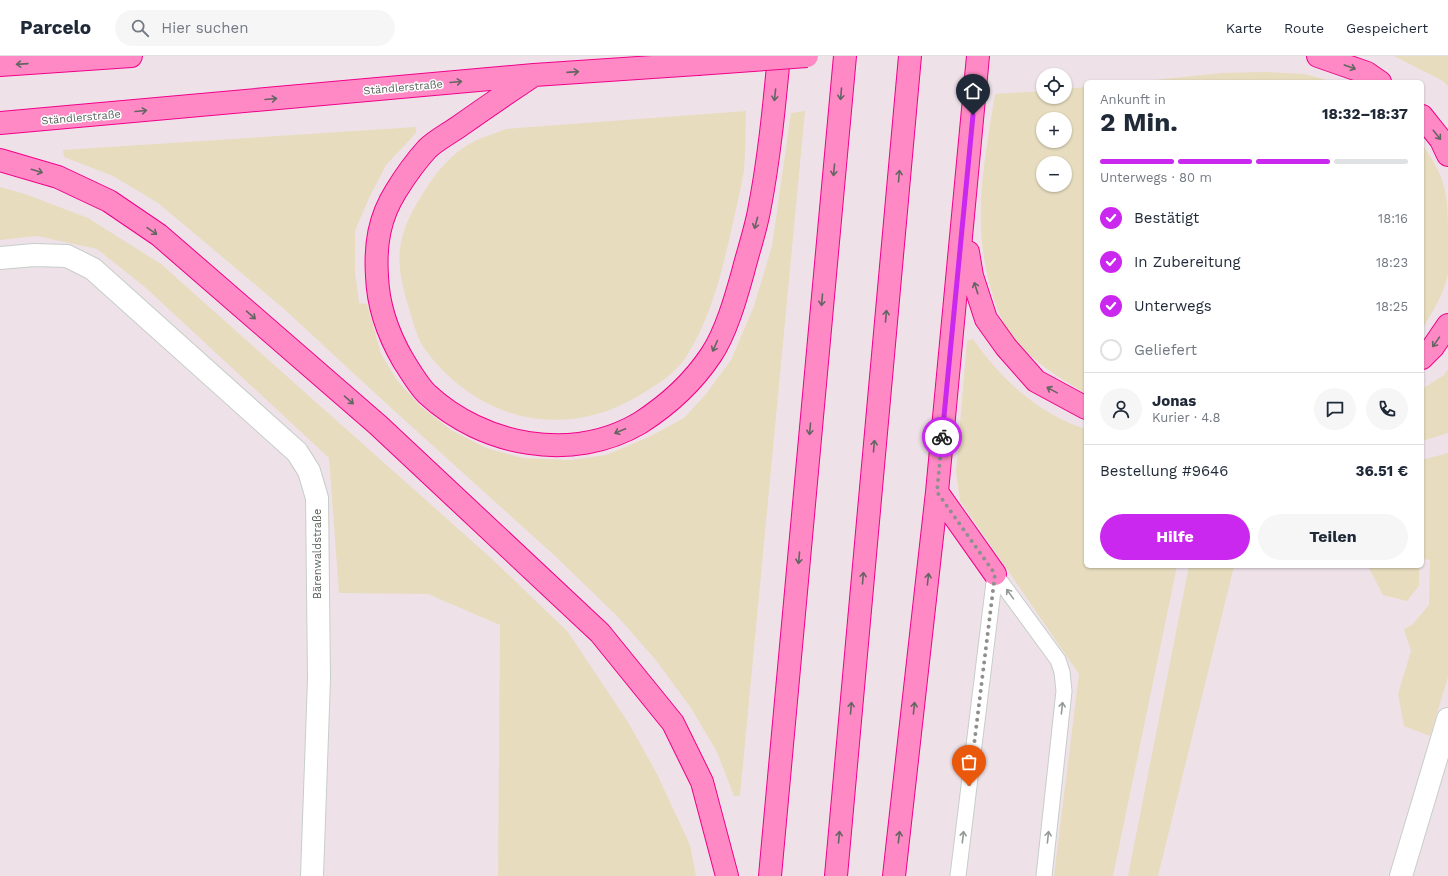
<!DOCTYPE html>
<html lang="de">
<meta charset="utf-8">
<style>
:root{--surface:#fff;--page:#f6f6f7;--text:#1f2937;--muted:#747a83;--line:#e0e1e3;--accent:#cb28ef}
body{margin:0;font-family:"Work Sans",sans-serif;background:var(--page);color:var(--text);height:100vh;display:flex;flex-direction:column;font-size:15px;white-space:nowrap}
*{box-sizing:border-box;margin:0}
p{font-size:13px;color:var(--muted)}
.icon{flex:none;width:22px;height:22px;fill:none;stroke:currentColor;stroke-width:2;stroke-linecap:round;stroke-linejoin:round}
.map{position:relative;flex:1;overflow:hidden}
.panel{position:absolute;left:1084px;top:24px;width:340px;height:488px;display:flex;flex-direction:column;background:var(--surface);border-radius:6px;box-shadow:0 1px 3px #0004}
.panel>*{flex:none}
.buttons{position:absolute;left:1036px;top:12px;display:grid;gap:8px}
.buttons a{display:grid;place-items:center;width:36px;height:36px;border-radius:50%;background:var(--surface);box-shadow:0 1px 3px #0004;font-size:20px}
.pin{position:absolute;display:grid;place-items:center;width:34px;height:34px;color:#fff;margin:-41px -17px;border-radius:50% 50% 50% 0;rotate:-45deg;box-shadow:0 0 4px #0007}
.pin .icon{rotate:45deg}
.courier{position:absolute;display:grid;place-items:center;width:40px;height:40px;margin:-20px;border:3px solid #cb28ef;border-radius:50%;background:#fff;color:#222;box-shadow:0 1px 5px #0007}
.head em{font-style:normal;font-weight:700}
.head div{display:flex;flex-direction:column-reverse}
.head{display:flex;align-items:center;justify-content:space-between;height:68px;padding:0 16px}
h1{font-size:26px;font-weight:700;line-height:30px}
.bar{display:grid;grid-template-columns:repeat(4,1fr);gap:6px 4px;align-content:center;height:48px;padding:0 16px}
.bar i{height:5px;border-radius:3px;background:var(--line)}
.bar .active{background:var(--accent)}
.bar p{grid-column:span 4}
.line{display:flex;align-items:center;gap:10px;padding:0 16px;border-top:1px solid var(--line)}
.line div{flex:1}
.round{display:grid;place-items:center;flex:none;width:42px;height:42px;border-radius:21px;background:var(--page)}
ol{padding:0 16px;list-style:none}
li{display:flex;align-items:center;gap:12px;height:44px}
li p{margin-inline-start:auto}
li .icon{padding:4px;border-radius:50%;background:var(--accent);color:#fff;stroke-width:4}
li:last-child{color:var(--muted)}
li i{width:22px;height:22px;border:2px solid var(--line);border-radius:50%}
.action{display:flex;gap:8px;margin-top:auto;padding:8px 16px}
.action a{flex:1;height:46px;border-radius:24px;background:var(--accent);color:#fff;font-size:16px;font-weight:700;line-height:46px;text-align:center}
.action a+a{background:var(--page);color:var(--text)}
header{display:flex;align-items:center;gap:24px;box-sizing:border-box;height:56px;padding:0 20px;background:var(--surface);border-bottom:1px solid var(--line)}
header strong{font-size:19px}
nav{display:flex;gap:22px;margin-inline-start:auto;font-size:14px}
.search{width:280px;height:36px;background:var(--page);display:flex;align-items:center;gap:10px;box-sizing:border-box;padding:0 14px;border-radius:22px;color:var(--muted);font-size:15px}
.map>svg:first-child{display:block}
.green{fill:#e7dcbe;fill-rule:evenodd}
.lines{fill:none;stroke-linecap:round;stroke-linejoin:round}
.lane-casing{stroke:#c6cec9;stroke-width:17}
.street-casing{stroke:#c6cec9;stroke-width:24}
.highway-casing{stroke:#f10089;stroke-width:24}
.lane{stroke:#fff;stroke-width:15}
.street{stroke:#fff;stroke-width:22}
.highway{stroke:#ff89c5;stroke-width:22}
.highway-bridge-casing{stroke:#f10089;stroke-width:24;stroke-linecap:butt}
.highway-bridge{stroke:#ff89c5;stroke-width:22}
.oneway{stroke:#636662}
.oneway2{stroke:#949a96}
.done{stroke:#8e908e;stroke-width:4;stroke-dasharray:0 7.2}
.route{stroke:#cb28ef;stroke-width:5}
.labels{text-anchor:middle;stroke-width:3;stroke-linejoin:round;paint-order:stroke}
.street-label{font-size:11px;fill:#5b645d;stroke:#fff}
</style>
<header>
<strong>Parcelo</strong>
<div class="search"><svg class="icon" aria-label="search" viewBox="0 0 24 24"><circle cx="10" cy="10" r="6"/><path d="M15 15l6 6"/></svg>Hier suchen</div>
<nav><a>Karte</a><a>Route</a><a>Gespeichert</a></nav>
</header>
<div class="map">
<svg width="1448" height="820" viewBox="0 0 1448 820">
<rect width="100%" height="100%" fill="#eee2e8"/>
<path class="green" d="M1394,0h54v30l-5,-5z
M1266,16l39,2 29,8h-198l85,-9z
M1086,31v307c-26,-16 -52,-31 -72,-55 -11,-13 -17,-30 -22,-46 -21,-69 -8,-129 3,-199l48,-3v6h22v-8zM1043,63h22v22h-22zM1043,107h22v22h-22z
M746,55c-1,19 0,39 -2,59 -3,19 -8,38 -12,57 -10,45 -21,91 -46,130 -11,17 -31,29 -48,39 -76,46 -163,23 -214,-48 -8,-12 -12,-30 -16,-43 -12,-39 -13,-64 8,-100 14,-24 30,-48 55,-62 10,-6 24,-9 35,-14z
M805,55l-65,685h-6l-17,-44 -26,-44 -36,-49 -37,-42 -64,-62 -165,-149 -106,-98 -125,-105 -45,-27 -49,-19 -1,-7 353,-23v6l-30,32 -18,35 -13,31v41l4,31 8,1 14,50 16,26 22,25 32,25 35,18 37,10 48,2 35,-5 43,-18 35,-19 22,-24 25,-34 23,-54 18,-60 19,-133z
M1422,88c26,37 26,53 26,96 0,11 0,23 0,34 -4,20 -16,38 -26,56z
M0,131l25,7 63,24 73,46 331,295 76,73 60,90 29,52 33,71 6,31h-198l2,-251 -72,-31 -89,-1 -10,-135 -183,-170 -49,-39 -60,-13 -37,4z
M973,283c28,40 65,75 113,90v137h91l-64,310h-59l25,-202 -119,-173 -4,-29 11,-131z
M1448,313v64l-26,8v-52l22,-14z
M1448,397v224l-18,59 -26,-10 -6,-32 13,-43 -7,-22 8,-4 17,-20 1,-45 -8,-1v-99z
M1189,510h45l-76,310h-30z
M1368,510h51v20l-12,15 -24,-6z"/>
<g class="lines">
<g class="lane-casing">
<path id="lane" d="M995,518l63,86 4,12 2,19 -20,185
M958,820l37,-302"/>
</g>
<g class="street-casing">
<path id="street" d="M0,202l34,-3 33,1 26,13 204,183 12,19 8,27 2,181 -7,197
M1401,820l47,-157"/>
</g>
<g class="highway-casing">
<path id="highway" d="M1318,0l49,17 13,9
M0,9l131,-9
M534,19c-24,16 -49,33 -73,50 -11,8 -25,15 -34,24 -10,11 -23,29 -31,42 -17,27 -21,54 -19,85 1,30 11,58 26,84 7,11 15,25 24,34 56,52 145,69 213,29 28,-18 53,-41 71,-68 15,-22 25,-58 32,-83 5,-20 12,-40 16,-61 10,-51 15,-103 20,-155
M1422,60l19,24 7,15
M0,67l534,-48 163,-11
M0,104l58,17 51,24 50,34 219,190 222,208 73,90 29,59 25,94
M968,196l4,24 14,43 20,28 30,34 50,27
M1422,302l11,-11 15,-22
M937,436l58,82
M770,820l75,-820
M836,820l74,-820
M894,820l43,-384 41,-436"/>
</g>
<use href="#lane" class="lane"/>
<use href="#street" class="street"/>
<use href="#highway" class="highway"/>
<g class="highway-bridge-casing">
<path id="highway-bridge" d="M697,8l110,-8"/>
</g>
<use href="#highway-bridge" class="highway-bridge"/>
</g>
<defs><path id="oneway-shaft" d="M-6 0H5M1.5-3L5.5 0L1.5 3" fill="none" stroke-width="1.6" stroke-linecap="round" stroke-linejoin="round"/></defs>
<g class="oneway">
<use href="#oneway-shaft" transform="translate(22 8) rotate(176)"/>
<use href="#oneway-shaft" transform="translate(1350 11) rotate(20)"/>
<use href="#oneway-shaft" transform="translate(573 16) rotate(-4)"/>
<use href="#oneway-shaft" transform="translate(456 26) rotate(-5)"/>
<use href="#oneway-shaft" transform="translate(841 38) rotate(95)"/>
<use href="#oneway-shaft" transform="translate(775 39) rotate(96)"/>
<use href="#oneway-shaft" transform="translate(271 43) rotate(-5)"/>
<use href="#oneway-shaft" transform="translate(141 55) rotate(-5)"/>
<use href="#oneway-shaft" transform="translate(1437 79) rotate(51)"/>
<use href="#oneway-shaft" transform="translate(834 114) rotate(95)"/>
<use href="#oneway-shaft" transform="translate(37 115) rotate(17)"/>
<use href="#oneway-shaft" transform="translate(899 120) rotate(-85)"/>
<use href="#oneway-shaft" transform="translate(756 167) rotate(105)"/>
<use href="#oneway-shaft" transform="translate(152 175) rotate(35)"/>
<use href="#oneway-shaft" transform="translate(976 232) rotate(-108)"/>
<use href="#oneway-shaft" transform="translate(822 244) rotate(95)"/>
<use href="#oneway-shaft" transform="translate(251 259) rotate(41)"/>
<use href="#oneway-shaft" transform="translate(886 260) rotate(-85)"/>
<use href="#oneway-shaft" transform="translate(1436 286) rotate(125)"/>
<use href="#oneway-shaft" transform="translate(715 290) rotate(114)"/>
<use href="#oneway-shaft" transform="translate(1052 334) rotate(-151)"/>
<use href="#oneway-shaft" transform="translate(349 344) rotate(41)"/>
<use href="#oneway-shaft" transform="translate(810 373) rotate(95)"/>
<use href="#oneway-shaft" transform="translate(620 375) rotate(157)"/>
<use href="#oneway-shaft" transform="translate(874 390) rotate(-85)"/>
<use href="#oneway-shaft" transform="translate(799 502) rotate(95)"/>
<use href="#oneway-shaft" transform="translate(863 522) rotate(-85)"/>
<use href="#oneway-shaft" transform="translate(928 523) rotate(-84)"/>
<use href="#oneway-shaft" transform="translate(851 652) rotate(-85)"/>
<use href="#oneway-shaft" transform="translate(914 652) rotate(-84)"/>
<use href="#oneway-shaft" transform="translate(839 781) rotate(-85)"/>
<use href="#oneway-shaft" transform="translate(899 781) rotate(-83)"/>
</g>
<g class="oneway2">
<use href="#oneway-shaft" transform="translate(1010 538) rotate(-126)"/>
<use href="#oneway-shaft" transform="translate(1062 652) rotate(-84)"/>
<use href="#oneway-shaft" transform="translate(963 781) rotate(-83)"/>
<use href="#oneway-shaft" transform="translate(1048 781) rotate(-84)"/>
</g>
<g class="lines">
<path class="done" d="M942,381l-5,55 58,82 -26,212"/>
<path class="route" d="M942,381l31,-322"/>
</g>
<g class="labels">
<g class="street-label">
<text transform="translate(403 31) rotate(-5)" y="4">Ständlerstraße</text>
<text transform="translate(81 61) rotate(-5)" y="4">Ständlerstraße</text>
<text transform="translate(317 498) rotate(-90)" y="4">Bärenwaldstraße</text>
</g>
</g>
</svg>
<div class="buttons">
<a><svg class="icon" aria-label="locate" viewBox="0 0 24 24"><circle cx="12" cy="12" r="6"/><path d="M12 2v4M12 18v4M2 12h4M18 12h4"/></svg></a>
<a>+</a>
<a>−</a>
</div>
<div class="pin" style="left:969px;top:730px;background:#ea580c"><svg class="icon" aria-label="bag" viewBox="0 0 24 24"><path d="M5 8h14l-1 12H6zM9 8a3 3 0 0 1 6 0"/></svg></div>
<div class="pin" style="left:973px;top:59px;background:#1f2937"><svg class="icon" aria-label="home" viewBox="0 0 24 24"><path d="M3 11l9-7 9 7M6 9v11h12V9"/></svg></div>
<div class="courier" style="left:942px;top:381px"><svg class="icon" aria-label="bike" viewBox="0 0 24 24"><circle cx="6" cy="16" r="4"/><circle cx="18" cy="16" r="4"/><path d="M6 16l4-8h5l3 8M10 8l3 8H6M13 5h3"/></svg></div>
<section class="panel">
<div class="head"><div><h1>2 Min.</h1><p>Ankunft in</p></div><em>18:32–18:37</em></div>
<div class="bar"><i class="active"></i><i class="active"></i><i class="active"></i><i></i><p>Unterwegs · 80 m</p></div>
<ol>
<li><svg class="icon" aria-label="check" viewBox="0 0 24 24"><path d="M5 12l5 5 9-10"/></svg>Bestätigt<p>18:16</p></li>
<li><svg class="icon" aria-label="check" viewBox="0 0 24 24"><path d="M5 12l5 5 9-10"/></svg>In Zubereitung<p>18:23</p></li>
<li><svg class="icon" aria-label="check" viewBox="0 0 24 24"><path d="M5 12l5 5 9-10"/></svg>Unterwegs<p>18:25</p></li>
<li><i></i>Geliefert</li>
</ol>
<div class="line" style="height:72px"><a class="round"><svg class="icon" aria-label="person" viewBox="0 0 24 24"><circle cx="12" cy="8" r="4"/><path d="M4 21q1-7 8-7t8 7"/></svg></a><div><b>Jonas</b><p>Kurier · 4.8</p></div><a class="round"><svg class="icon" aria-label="chat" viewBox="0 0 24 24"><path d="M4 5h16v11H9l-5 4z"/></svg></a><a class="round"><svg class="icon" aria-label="phone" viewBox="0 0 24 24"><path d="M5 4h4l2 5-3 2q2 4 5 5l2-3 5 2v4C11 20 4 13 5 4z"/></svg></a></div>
<div class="line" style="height:52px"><div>Bestellung #9646</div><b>36.51 €</b></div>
<div class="action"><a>Hilfe</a><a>Teilen</a></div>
</section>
</div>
